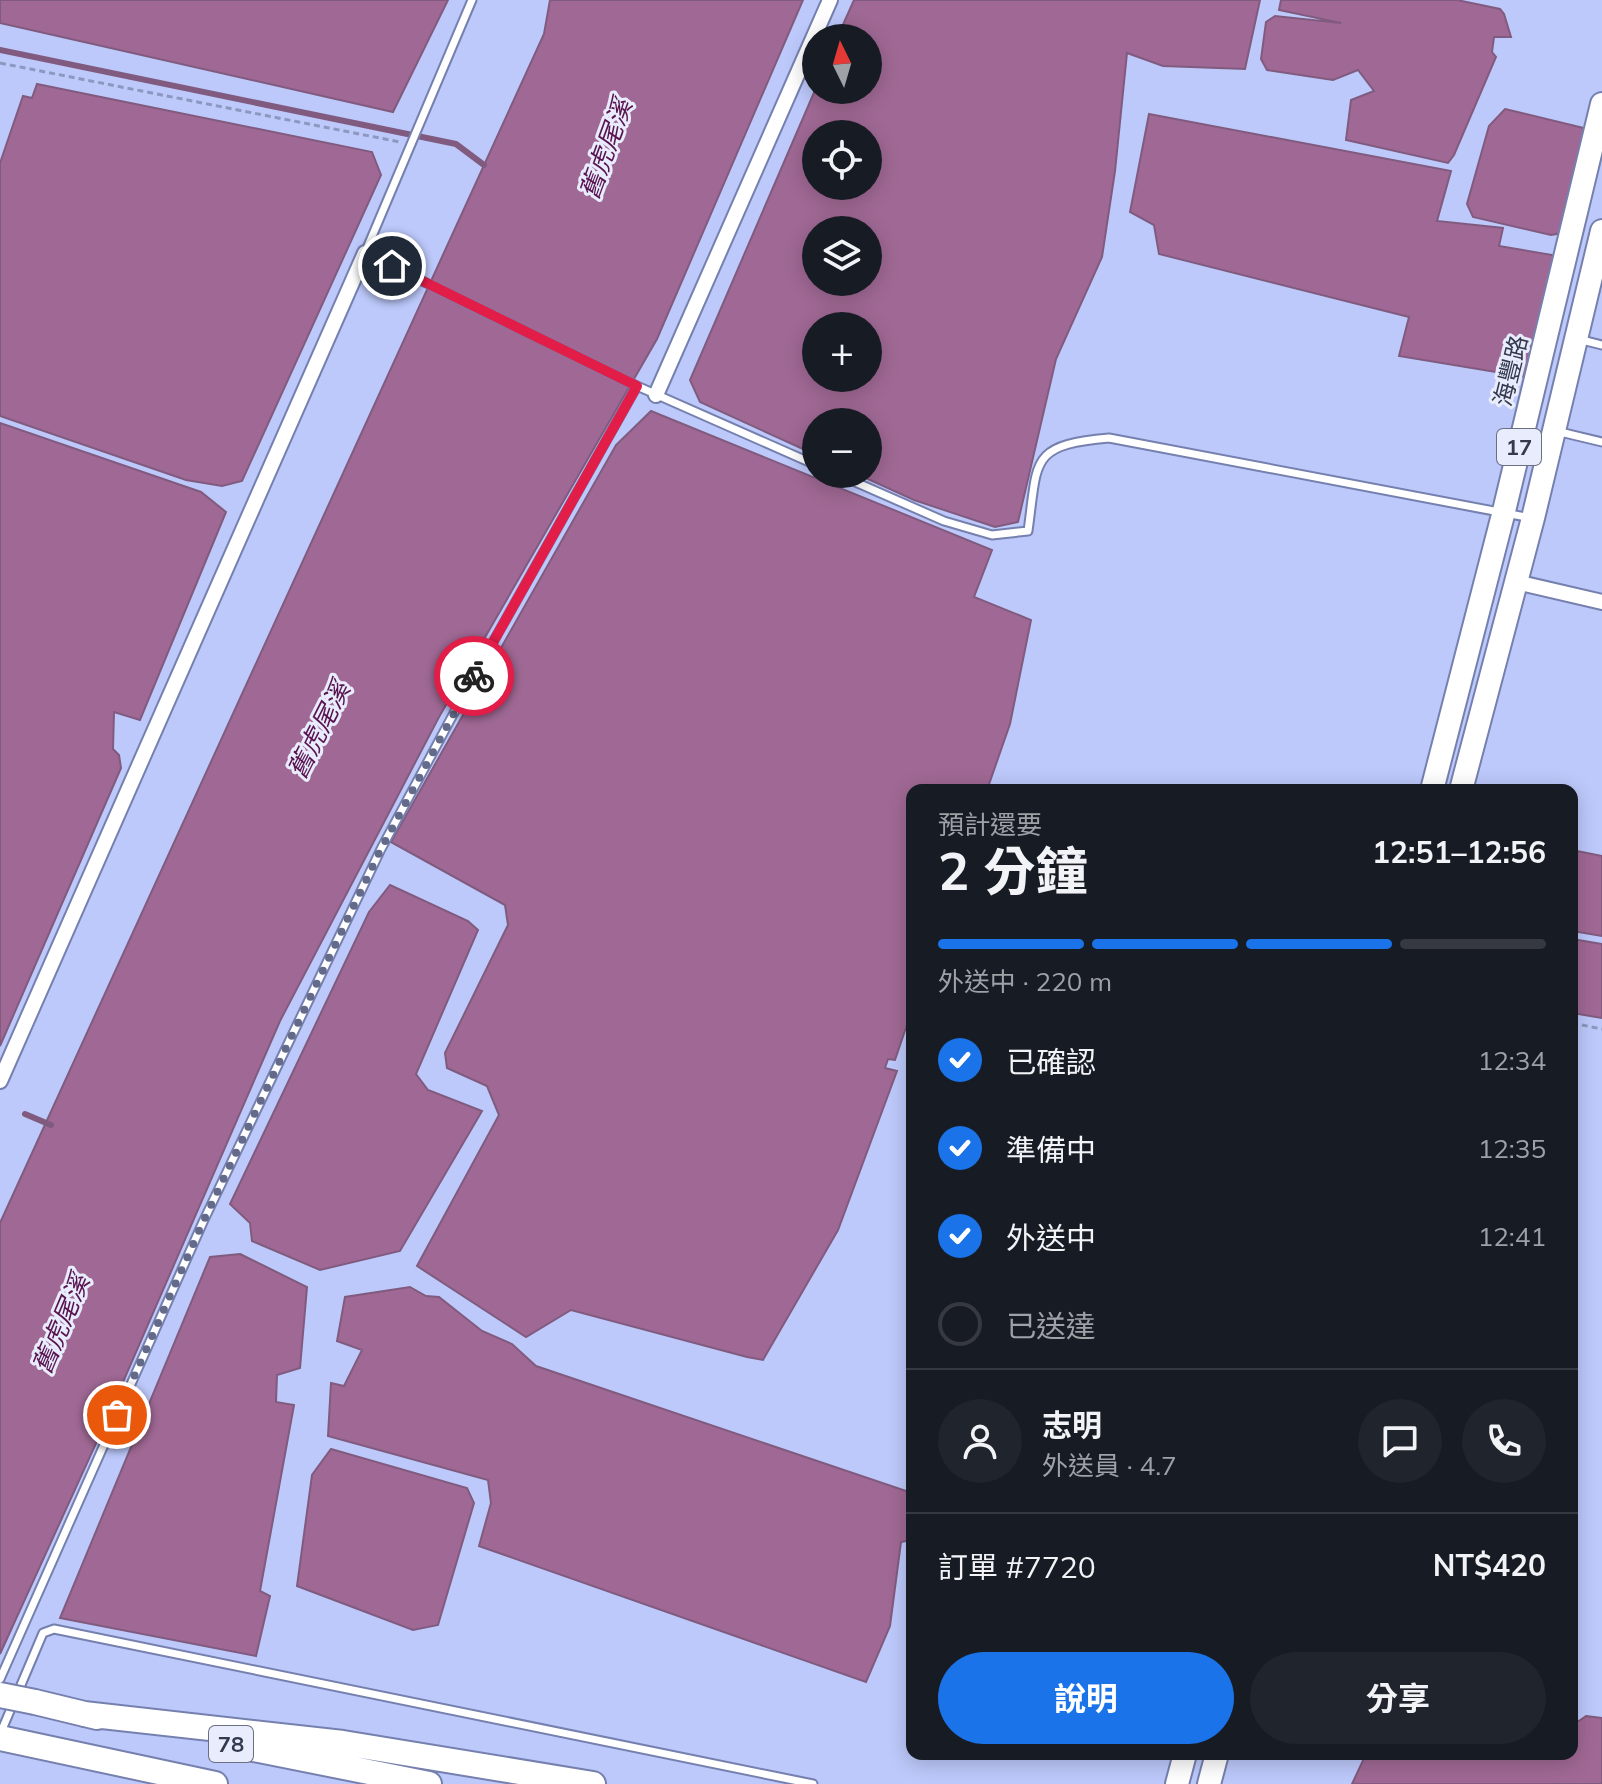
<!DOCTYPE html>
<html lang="zh-TW">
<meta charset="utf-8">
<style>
:root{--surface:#171b24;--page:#20242c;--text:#f1f3f6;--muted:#9ea1a6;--line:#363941;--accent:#1a73e8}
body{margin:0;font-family:Mulish,"Noto Sans TC",sans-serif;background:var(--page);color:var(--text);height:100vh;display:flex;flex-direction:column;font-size:30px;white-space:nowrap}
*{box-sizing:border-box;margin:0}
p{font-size:26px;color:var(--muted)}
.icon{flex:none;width:44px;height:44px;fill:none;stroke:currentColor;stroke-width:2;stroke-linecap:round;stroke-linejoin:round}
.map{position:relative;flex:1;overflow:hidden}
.sheet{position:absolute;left:906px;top:784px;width:672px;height:976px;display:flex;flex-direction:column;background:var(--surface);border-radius:16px;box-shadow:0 4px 20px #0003}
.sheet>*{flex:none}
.needle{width:52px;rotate:355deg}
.tools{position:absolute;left:802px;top:24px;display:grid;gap:16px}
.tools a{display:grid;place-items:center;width:80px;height:80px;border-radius:50%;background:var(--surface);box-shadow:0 4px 20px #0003;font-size:40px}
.pin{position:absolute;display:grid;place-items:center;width:68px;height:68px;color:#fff;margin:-34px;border:4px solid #fff;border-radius:50%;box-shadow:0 2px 8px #0007}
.courier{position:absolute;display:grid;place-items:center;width:80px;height:80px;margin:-40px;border:6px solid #e11d48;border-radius:50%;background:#fff;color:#222;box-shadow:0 2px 10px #0007}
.summary em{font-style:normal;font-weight:700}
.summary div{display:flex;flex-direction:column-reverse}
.summary{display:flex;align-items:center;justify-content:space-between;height:136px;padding:0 32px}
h1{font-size:52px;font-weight:700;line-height:60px}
.bar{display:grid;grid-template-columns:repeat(4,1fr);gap:12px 8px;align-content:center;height:96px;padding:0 32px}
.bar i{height:10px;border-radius:6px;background:var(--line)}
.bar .on{background:var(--accent)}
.bar p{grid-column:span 4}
.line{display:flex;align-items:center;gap:20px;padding:0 32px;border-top:2px solid var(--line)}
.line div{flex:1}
.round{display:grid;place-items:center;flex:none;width:84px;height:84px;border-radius:42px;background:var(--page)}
ol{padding:0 32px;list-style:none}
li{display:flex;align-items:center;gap:24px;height:88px}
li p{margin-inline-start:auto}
li .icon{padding:8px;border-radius:50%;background:var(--accent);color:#fff;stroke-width:4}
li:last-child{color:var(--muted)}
li i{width:44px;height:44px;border:4px solid var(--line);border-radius:50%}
.button{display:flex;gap:16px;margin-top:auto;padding:16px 32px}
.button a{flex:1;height:92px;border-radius:48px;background:var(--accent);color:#fff;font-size:32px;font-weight:700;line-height:92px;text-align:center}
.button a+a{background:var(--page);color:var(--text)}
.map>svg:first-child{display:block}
.water{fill:#a06995;stroke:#805b7f;stroke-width:2;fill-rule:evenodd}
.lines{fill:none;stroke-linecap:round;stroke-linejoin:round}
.stream{stroke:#805b7f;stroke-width:6}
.service-casing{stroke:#7580ae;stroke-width:11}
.minor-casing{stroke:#7580ae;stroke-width:18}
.primary-casing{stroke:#7580ae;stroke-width:26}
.trunk-casing{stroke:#7580ae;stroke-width:28}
.path{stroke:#8d97bf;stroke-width:3;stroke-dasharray:6 4;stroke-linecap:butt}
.service{stroke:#fff;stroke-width:7}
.minor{stroke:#fff;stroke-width:14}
.primary{stroke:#fff;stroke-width:22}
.trunk{stroke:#fff;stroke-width:24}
.trunk-bridge-casing{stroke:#7580ae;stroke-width:28;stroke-linecap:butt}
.trunk-bridge{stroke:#fff;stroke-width:24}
.done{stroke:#646b8a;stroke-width:8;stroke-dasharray:0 14.4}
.route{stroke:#e11d48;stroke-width:10}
.labels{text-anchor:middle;stroke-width:6;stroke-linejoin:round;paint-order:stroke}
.shield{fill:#e8ecfc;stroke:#6a6f82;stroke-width:2}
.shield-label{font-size:22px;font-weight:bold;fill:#34394d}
.street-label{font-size:24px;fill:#34394d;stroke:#e8ecfc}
.water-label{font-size:26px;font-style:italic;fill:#58134e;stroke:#e8ecfc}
</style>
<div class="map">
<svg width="1602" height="1784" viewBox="0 0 1602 1784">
<rect width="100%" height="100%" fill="#bdc9fb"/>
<path class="water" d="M0,0h448l-55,112 -393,-89z
M550,0h253l-146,339 -218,378 -159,304 -177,407 -103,226v-431l544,-1189z
M854,0h406l-15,69 -82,-3 -36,-13 -12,118 -13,86 -46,102 -38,163 -23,5 -81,-27 -57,-26h11v-52h-52v33l-116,-53 -10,-22 126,-292v2h52v-52h-31zM816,134h52v52h-52zM816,230h52v52h-52zM816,326h52v52h-52z
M1281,0h176l43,9 4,5 7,23h-17l-2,15 4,5 -42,98 -6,8 -102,-23 5,-40 23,-9 -16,-21 -25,10 -66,-10 -6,-11 5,-37 9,-6 66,7 -62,-13z
M37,84l335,68 9,23 -139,306 -20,5 -36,-6 -186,-64v-253l23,-67 9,2z
M1505,109l91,22 -28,101 -17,3 -78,-18 -6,-13 22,-78z
M1149,114l302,57 -14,50 66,7 -4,18 59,10 -32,121 -127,-21 10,-39 -250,-63 -5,-29 -24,-13z
M651,411l341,139 -18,47 57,23 -21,104 -23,66h-75v220l-17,50 -7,-1 -3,9 12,3 -59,159 -75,130 -16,-3 -176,-47 -45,27 -109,-71 82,-151 -12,-29 -40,-18 -2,-15 63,-128 -3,-20 -114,-63 225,-397z
M0,423l201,69 25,20 -86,208 -26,-8 -1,37 6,6 2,13 -121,278z
M1572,850l30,6v80l-30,-5z
M390,885l78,36 10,9 -62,144 12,16 54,21 -82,140 -80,19 -68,-29 -2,-18 -20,-19 139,-292z
M1572,939l30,5v74l-30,-5z
M240,1254l67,33 -7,81 -23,7 -1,27 18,3 -34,186 10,5 -14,60 -196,-38 150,-361z
M410,1287l16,9 13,1 43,34 30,13 24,22 376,127v47l-11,2 -11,84 -24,56 -387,-136 12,-43 -3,-23 -160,-44 3,-53 13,3 18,-36 -25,-9 8,-44z
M331,1449l136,39 7,15 -36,122 -25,5 -116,-44 15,-111z
M1586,1716l16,2v66h-250l14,-30h206v-34l7,1z"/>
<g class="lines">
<path class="stream" d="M0,50l456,94 28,21
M25,1114l26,11"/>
<g class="service-casing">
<path id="service" d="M472,0l-107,253 272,133 179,79
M1578,339l24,6
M1556,431l46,11
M837,474l107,47 48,14 36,-4c10,-71 1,-86 81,-93l422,80
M0,1679l203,-457 178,-373 89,-166 167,-297
M1,1732l42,-99 11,-4 759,155"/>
</g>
<g class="minor-casing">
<path id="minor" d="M656,395l174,-395
M1516,582l86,20
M0,1081l365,-828"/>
</g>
<g class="primary-casing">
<path id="primary" d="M1432,790l72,-279 98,-407
M1461,790l72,-272 69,-287
M1177,1784l8,-30
M1209,1784l8,-30"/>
</g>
<g class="trunk-casing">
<path id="trunk" d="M35,1702l62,15
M84,1714l259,29 250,41
M0,1738l215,46
M239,1746l190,38"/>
</g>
<path class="path" d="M0,63l400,79
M1572,1023l30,6"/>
<use href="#service" class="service"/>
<use href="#minor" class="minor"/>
<use href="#primary" class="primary"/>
<use href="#trunk" class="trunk"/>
<g class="trunk-bridge-casing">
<path id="trunk-bridge" d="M0,1695l35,7"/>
</g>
<use href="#trunk-bridge" class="trunk-bridge"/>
</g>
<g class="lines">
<path class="done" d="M117,1415l86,-193 178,-373 93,-173"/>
<path class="route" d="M392,266l245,120 -163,290"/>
</g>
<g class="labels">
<g class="shield">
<rect x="1497" y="429" width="44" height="36" rx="6"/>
<rect x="209" y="1726" width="44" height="36" rx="6"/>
</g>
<g class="shield-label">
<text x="1519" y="455">17</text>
<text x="231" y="1752">78</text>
</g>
<g class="street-label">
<text transform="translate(1511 371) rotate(-76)" y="8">海豐路</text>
</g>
<g class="water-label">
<text transform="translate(606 149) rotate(-70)" y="9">舊虎尾溪</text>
<text transform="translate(319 730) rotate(-63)" y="9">舊虎尾溪</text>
<text transform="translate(61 1324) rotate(-67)" y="9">舊虎尾溪</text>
</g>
</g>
</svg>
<div class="tools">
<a><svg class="needle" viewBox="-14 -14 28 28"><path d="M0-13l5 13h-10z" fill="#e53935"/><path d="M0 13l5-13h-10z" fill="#9ea1a6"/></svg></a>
<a><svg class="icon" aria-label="locate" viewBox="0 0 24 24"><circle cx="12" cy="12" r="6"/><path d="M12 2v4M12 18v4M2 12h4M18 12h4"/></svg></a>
<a><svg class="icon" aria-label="layers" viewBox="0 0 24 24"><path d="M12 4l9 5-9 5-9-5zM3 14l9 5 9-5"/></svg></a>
<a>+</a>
<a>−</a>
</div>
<div class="pin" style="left:117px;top:1415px;background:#ea580c"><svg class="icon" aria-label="bag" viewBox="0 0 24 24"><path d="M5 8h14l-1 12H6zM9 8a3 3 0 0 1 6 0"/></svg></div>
<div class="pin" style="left:392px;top:266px;background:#1f2937"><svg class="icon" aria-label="home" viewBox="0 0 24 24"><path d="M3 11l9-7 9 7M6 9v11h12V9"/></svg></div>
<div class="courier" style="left:474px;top:676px"><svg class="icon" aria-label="bike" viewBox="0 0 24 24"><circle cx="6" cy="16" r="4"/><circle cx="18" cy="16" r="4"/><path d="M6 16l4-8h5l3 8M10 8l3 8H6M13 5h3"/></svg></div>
<section class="sheet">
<div class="summary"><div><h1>2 分鐘</h1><p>預計還要</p></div><em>12:51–12:56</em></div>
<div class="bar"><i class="on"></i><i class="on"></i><i class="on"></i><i></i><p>外送中 · 220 m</p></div>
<ol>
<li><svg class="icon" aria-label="check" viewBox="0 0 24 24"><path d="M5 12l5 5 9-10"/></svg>已確認<p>12:34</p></li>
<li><svg class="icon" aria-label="check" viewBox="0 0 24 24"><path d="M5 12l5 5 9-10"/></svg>準備中<p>12:35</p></li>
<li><svg class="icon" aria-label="check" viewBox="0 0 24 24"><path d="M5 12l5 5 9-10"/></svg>外送中<p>12:41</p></li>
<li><i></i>已送達</li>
</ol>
<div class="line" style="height:144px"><a class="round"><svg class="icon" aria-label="person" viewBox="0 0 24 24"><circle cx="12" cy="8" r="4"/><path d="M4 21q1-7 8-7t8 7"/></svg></a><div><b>志明</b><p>外送員 · 4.7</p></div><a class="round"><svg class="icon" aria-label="chat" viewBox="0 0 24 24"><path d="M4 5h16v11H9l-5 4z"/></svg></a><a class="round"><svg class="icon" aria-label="phone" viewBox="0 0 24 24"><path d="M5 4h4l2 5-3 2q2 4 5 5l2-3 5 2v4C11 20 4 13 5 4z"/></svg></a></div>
<div class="line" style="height:104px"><div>訂單 #7720</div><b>NT$420</b></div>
<div class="button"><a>說明</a><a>分享</a></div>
</section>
</div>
